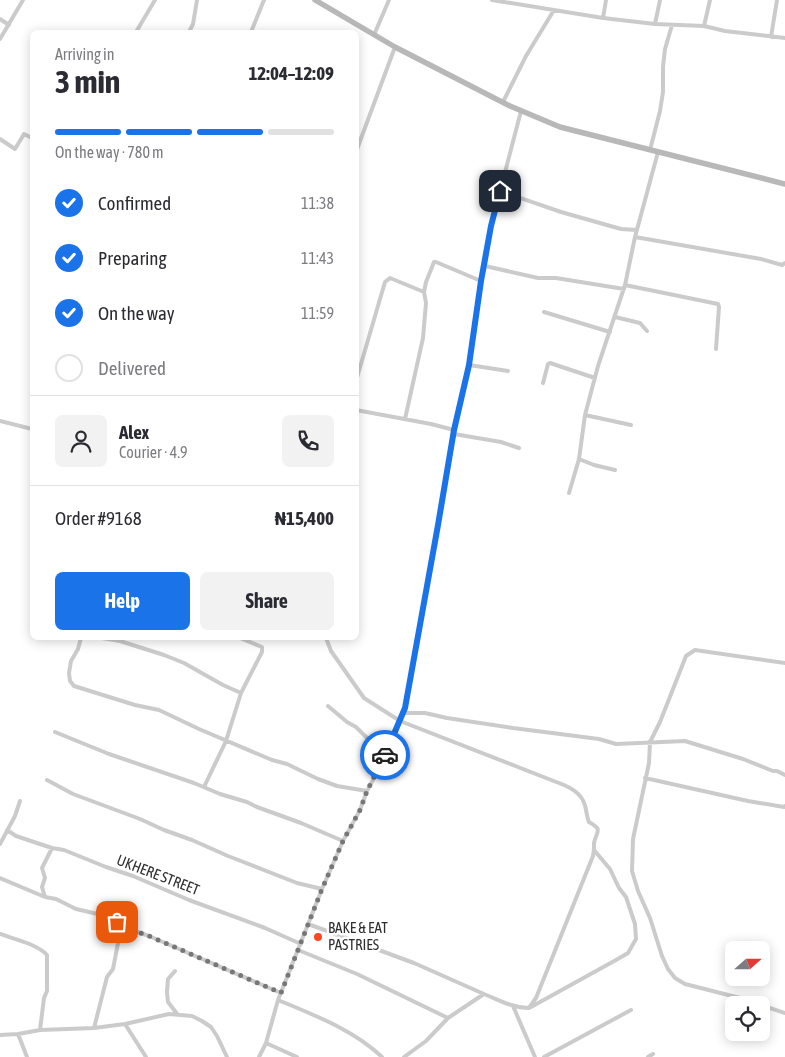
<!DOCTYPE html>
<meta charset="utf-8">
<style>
:root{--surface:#fff;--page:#f2f2f3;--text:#2b2b33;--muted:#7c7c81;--line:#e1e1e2;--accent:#1a73e8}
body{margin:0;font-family:"Asap Condensed",sans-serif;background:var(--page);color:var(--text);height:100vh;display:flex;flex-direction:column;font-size:19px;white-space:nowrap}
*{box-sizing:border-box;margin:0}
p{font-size:16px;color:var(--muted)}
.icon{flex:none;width:28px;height:28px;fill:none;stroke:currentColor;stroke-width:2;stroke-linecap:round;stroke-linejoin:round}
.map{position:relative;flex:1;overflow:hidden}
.drawer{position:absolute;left:30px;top:30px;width:329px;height:610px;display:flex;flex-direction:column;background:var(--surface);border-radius:8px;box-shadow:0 2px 12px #0003}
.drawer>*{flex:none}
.needle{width:32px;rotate:69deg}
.tools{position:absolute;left:725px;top:941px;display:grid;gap:10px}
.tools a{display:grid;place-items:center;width:45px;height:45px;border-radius:8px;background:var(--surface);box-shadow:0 2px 12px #0003;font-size:25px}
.pin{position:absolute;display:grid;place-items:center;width:42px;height:42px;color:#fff;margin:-21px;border-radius:10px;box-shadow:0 2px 8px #0006}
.courier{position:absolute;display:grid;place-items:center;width:50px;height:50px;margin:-25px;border:4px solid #1a73e8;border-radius:50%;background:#fff;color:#222;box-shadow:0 1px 6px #0007}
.overview em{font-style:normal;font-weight:700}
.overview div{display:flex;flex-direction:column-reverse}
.overview{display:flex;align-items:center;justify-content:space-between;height:85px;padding:0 25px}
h1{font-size:32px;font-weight:700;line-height:38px}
.bar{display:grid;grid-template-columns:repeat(4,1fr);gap:8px 5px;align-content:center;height:60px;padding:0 25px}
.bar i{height:6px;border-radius:4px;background:var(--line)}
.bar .active{background:var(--accent)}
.bar p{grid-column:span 4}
.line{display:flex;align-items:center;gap:12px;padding:0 25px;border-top:1px solid var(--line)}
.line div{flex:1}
.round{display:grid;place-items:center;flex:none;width:52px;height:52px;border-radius:8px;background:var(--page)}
ol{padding:0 25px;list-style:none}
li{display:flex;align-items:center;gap:15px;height:55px}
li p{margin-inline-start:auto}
li .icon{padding:5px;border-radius:50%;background:var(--accent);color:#fff;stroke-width:4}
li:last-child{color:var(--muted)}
li i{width:28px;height:28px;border:2px solid var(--line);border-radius:50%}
.primary-button{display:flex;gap:10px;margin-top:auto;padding:10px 25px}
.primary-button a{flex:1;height:58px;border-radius:8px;background:var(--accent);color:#fff;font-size:20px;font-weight:700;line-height:58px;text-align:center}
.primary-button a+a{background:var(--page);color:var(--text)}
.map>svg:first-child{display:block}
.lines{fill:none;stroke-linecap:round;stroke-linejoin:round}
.street{stroke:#cbcbcb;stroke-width:4}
.secondary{stroke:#b8b8b8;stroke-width:5.5}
.done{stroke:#777;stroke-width:5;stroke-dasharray:0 9}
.route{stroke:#1a73e8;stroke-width:6}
.poi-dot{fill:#f64920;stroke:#fff;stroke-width:2}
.labels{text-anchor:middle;stroke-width:5;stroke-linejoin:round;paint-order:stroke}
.street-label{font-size:15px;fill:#2e2e2e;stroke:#fff}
.poi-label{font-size:15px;fill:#2e2e2e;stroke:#fff;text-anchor:start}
</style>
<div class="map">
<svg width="785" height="1057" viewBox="0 0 785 1057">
<rect width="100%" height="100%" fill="#fff"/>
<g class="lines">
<path class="street" d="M492,0l111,18 52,6 49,2 21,5 60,7
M603,18l3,-18
M0,19l9,6
M655,24l5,-24
M704,26l6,-26
M136,32l19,-32
M189,32l4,-8 4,-24
M251,32l13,-32
M374,35l15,-35
M771,37l6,-37
M0,39l23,-39
M503,102l23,-46 28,-46
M0,139l15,10 9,-15 8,4
M650,150l10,-39 3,-19v-25l2,-18 7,-24
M356,152l39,-105
M500,191l61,21 60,17 16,1
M635,237l126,22 21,6 3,-2
M485,266l53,12h18l68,11
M625,285l93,19 1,3 -3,42
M544,312l66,20
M615,317l25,6 7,8
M469,365l39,6
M356,381l29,-99 5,-4 34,14
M543,383l5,-19 2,-1 45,15
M356,410l75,14 23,6
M585,415l46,10
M405,419l18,-81 3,-35 -2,-11 2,-10 8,-20h2l45,19
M0,421l32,8
M454,434l47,8 18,6
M579,459l15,6 21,5
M569,493l10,-34 6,-44 13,-49 27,-81 10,-48 23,-85
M81,638l-3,11 -7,12 -2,12 1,8 4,5 61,19 24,5 40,19 73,31 15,4 31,15 19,7 30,5
M102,638l18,3 44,14 20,8 39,22 18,8
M326,638l5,13 33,47 36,23 164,64c11,5 20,11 22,25 1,4 1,8 3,12 14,8 8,8 5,21 0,4 0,9 -1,13l-57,142 -7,10c-16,0 -30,-8 -45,-14l-36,24 -22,23 -22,16
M785,663l-90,-13 -9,6 -26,66 -10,20 -1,21 -16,76 -1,32 6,20 12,27 12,38 6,13 7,9 10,6 55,14 45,15
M328,706l19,16 9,5 19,19 12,5
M402,713h23l22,5 66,10 86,11 17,5 69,-3 58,18 30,12h4l8,4
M55,732l54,22 85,29 26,11 27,8 10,5 44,16 42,18
M645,778l103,23 36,6 1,-1
M47,780l26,14 67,25 24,11 28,10 36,16 69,27 25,6
M204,787l22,-46 15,-48 21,-41v-5l-22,-9
M7,830l9,6 36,12 12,2 42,17 27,9 56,24 76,28 36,16
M0,844l15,-28 5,-15
M0,878l45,19 11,2 20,10 26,6 15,7 9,6 23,8 132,57
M45,897l-3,-10 3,-9 -3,-10 10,-20
M308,924l106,39 70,31
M0,934c14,5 37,10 47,21v36l-3,7 -4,32
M298,950l59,24 91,44
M175,971l-7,8 -1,13 1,10 10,13
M278,1000c36,15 76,30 104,57
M513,1006l22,51
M531,1007l85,-47 12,-7 8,-14 -1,-15 -9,-27 -7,-9 -9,-19 -16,-19
M125,1024l21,33
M94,1028l13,-51 6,-8 5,-26 8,-15
M18,1034l9,23
M0,1035l18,-1 22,-4 54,-2 31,-4 44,-10 23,2 10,5 9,6 6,9 10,21
M266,1043l31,14
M259,1057l7,-14 12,-43 44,-111 21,-48 17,-31 7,-19 14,-26 24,-57 33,-183 16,-95 15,-65 12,-84 4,-15 6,-40 30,-115
M544,1057l87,-47
M648,1057l5,-3"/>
<path class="secondary" d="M315,0l80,47 115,59 50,21 225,57"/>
</g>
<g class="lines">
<path class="done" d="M117,922l9,6 23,8 132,57 41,-104 21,-48 17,-31 7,-19 18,-36"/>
<path class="route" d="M385,755l20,-47 33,-183 16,-95 15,-65 12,-84 10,-55 9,-35"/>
</g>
<circle class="poi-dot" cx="318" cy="937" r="5"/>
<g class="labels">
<g class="street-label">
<text transform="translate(158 875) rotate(21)" y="5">UKHERE STREET</text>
</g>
<g class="poi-label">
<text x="328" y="933">BAKE &amp; EAT<tspan x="328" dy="17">PASTRIES</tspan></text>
</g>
</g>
</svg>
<div class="tools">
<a><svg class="needle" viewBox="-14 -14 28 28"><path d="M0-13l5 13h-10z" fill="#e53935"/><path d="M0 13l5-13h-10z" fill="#7c7c81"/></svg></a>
<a><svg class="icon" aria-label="locate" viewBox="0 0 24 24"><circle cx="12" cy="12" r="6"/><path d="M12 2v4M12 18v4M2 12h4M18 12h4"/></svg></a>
</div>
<div class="pin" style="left:117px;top:922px;background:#ea580c"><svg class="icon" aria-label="bag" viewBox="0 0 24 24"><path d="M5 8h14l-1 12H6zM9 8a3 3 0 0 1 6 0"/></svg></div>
<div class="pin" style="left:500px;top:191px;background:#1f2937"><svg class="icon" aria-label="home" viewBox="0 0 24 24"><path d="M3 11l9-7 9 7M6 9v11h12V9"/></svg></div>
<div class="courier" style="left:385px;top:755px"><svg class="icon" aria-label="car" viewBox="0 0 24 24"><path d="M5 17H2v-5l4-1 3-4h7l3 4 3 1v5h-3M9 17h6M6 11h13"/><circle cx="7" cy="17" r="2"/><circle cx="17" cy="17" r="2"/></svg></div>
<section class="drawer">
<div class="overview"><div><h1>3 min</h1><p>Arriving in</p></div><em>12:04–12:09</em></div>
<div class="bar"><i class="active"></i><i class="active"></i><i class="active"></i><i></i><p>On the way · 780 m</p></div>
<ol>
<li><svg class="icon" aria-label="check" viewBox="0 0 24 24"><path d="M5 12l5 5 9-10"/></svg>Confirmed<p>11:38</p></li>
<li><svg class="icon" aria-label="check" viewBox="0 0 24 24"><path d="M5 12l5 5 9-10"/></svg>Preparing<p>11:43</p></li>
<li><svg class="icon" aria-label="check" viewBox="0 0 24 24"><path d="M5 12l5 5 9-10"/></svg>On the way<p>11:59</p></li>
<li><i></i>Delivered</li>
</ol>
<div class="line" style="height:90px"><a class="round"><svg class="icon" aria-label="person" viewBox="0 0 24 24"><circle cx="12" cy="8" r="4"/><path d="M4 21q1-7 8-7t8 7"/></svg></a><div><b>Alex</b><p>Courier · 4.9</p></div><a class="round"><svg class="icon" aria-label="phone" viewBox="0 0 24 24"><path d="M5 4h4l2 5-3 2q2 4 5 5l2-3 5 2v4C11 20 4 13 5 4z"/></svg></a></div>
<div class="line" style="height:65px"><div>Order #9168</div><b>₦15,400</b></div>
<div class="primary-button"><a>Help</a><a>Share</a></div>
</section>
</div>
